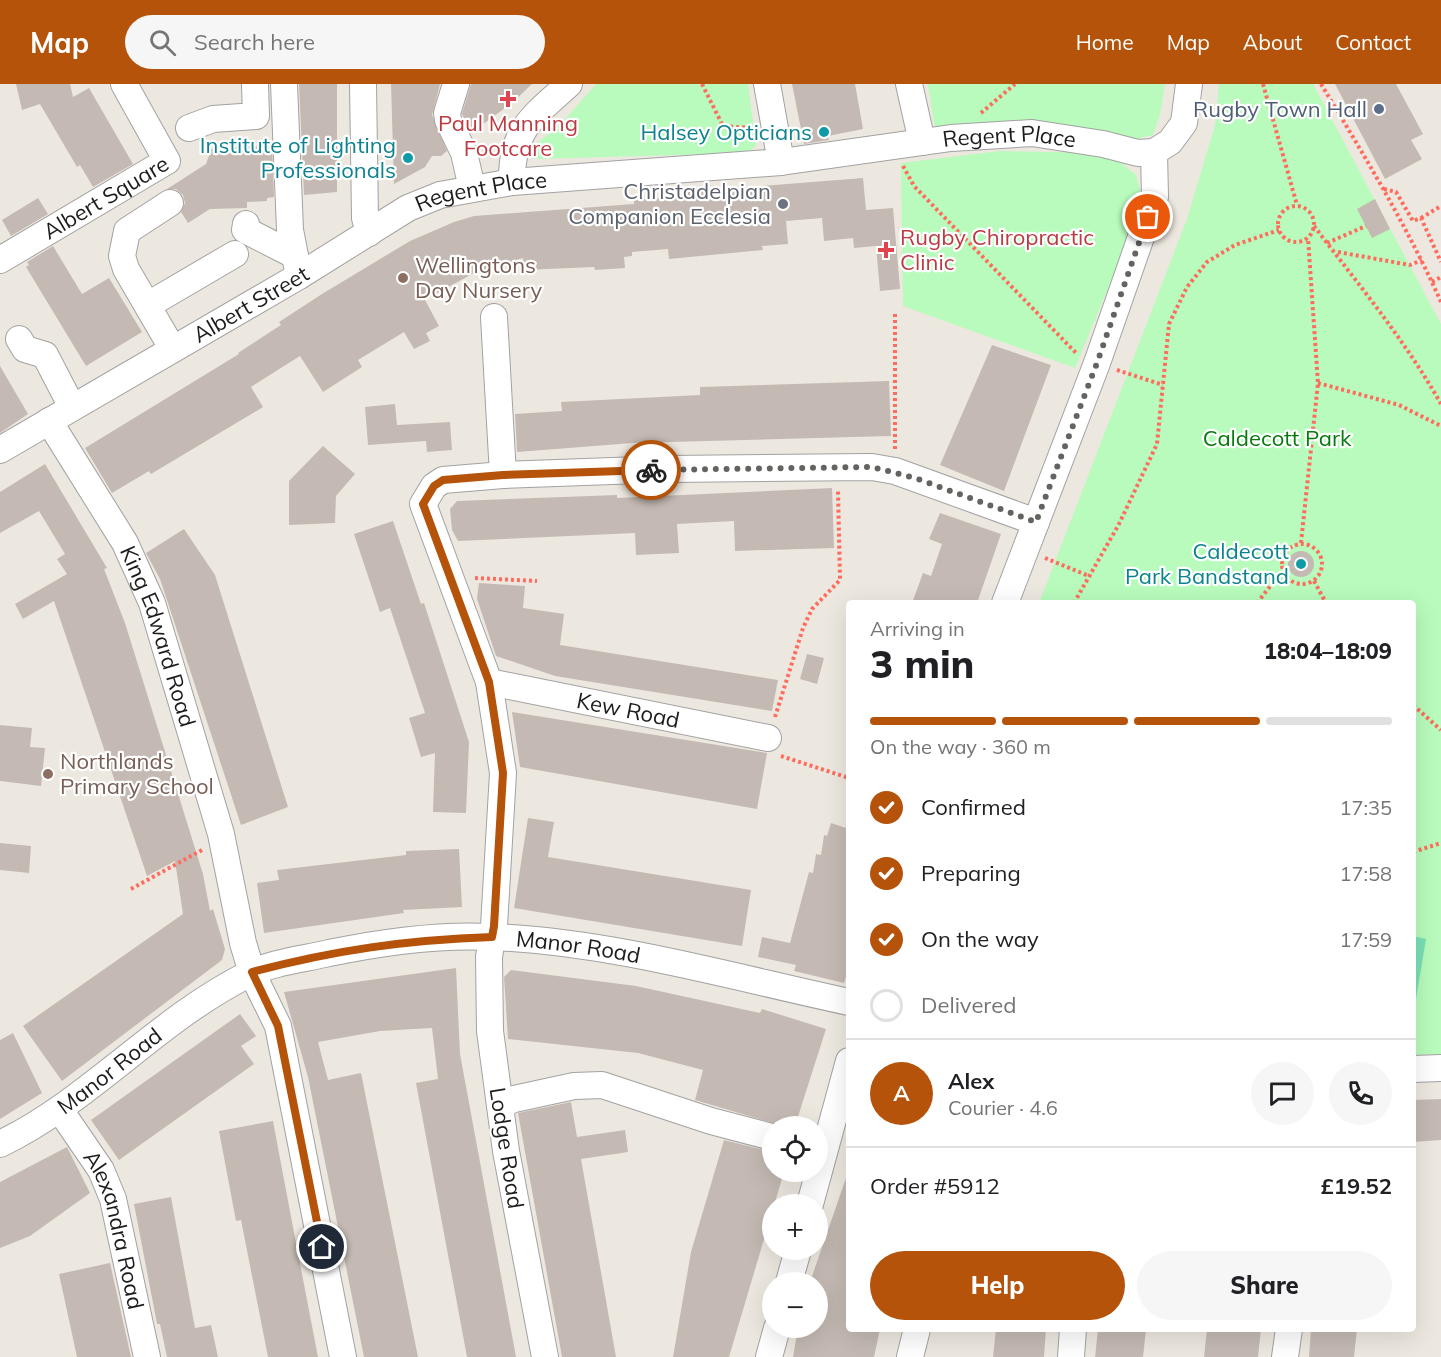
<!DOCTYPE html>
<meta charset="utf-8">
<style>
:root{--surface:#fff;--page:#f6f6f6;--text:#202124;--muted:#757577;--line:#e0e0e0;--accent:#b45309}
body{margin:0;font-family:Mulish,sans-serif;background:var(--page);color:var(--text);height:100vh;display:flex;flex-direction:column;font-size:22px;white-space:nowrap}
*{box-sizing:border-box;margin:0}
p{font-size:20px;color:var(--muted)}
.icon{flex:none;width:33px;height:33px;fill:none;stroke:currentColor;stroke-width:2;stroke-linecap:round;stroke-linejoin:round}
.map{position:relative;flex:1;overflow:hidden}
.drawer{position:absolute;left:846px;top:516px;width:570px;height:732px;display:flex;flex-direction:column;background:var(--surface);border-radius:6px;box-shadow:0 6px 24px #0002}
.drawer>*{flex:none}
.fabs{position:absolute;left:762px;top:1032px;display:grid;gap:12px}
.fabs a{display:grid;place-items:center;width:66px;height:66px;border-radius:50%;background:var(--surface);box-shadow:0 6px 24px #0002;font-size:30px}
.pin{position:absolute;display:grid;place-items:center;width:51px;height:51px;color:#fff;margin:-26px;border:3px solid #fff;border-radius:50%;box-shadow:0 2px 6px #0007}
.courier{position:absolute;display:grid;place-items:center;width:60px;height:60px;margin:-30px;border:4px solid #b45309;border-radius:50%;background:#fff;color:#222;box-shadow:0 2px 8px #0007}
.headline em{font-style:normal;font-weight:800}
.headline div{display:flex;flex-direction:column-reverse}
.headline{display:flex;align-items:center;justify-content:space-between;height:102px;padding:0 24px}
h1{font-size:39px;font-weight:800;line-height:45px}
.bar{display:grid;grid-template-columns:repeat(4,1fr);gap:9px 6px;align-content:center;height:72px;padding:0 24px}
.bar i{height:8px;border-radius:4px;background:var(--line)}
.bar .current{background:var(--accent)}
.bar p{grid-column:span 4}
.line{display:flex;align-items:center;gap:15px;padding:0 24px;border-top:2px solid var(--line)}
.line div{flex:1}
.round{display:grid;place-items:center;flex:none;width:63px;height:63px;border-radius:32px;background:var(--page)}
ol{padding:0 24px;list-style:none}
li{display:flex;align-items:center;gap:18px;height:66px}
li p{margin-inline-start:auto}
li .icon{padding:6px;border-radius:50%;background:var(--accent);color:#fff;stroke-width:4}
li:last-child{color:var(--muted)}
li i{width:33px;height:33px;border:3px solid var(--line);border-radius:50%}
.cta{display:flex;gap:12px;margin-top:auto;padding:12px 24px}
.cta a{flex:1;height:69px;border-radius:36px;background:var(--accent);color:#fff;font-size:24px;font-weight:800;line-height:69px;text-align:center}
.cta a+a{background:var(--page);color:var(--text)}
header{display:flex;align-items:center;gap:36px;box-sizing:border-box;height:84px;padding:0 30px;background:var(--accent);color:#fff}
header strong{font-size:28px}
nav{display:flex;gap:33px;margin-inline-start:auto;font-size:21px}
.search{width:420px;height:54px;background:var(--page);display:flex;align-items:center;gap:15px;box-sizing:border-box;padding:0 21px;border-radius:33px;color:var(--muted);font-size:22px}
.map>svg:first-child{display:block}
.park{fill:#b8fbbc}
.pitch{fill:#79e0b6}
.building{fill:#c4bab3}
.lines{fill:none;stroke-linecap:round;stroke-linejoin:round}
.minor-casing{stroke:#a2a2a2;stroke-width:28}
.path{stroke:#ff6c5e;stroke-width:4;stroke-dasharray:3 3;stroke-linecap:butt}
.minor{stroke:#fff;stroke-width:26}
.done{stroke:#646360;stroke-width:6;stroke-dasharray:0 10.8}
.route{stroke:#b45309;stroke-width:8}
.health-dot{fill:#e0444e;stroke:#fff;stroke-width:2}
.service-dot{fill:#5c6f8a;stroke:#fff;stroke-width:2}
.culture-dot{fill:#0f9aa8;stroke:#fff;stroke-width:2}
.worship-dot{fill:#6b7280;stroke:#fff;stroke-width:2}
.education-dot{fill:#8d6e63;stroke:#fff;stroke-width:2}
.labels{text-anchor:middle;stroke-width:4.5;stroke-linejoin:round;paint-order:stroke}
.service-label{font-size:22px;fill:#4e5e75;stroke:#fff;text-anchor:end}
.health-label{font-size:22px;fill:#be3a42;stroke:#fff}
.culture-label{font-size:22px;fill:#0d838f;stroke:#fff;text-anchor:end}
.street-label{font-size:22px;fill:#1b1b1b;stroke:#fff}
.worship-label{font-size:22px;fill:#5b616d;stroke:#fff;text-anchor:end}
.education-label{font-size:22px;fill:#785e54;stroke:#fff;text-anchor:start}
.park-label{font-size:22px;fill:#077a0e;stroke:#fff}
</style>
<header>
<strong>Map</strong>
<div class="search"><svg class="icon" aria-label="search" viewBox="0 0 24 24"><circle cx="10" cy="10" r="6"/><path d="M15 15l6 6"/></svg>Search here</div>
<nav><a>Home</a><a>Map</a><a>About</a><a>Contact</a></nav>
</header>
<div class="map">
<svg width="1441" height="1273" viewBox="0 0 1441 1273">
<rect width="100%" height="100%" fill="#ede8df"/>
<path class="park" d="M596,0h152l8,61 -8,8 -213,6 1,-15 24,-19z
M928,0h237l-5,30 -7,21 -22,5 -196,-11z
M1219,0h94l128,240v730l-28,1v-452h-374l148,-384 28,-94z
M1000,67l92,2 25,6 19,16 5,18 -7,32 -59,143 -172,-62 -2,-143z"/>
<path class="pitch" d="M1413,852l13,3 -13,78z"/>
<path class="building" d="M16,0h54l3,13 16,-9 44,76 -40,23 -13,-22 -3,2 -37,-63 -18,6z
M299,0h38v108l-33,3z
M391,0h49l-8,31 15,36 -6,5h-9l-7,11 -31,17z
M471,0h61l-19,18 -42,31 -9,-19z
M792,0h63l8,45 -35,7 1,4 -25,4z
M1335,0h61l27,50 -12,6 11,19 -37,20z
M272,61l2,52 -7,1v3l-20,1v6l-37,1 -22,14 -7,-11 4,-9 -2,-8 -7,-6h-9l39,-25 6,-16z
M863,94l3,32 27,-2 7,81 -20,2 -4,-45 -22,2 -1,-10 -29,3 -2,-23 -36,3 2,23 -26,2 1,4 -94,9 -1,-10 -36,3v4l-8,1 1,11 -30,2 -1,-3 -70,3 -1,-12 -49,15 -49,27 14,26 -13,7 4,8 -16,8 -10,-17 -46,28 4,7 -39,25 -23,-36 -49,31 12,20 -112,67 -2,-3 -37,22 -27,-45 154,-94 -1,-1 43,-28 -2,-3 43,-28 88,-53 44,-19 20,-6 160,-12v-4l30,-2 -1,-4z
M38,114l10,16 -37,22 -9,-16z
M1375,115l15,30 -18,9 -15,-29z
M53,162l29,48 27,-16 33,54 -56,34 -60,-99 3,-2 -2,-3z
M992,261l59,20 -47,126 -64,-26z
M0,282l28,48 -28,19z
M889,297l2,55 -258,7 -116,9 -2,-38 47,-3 -1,-9 139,-7v-8z
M395,320l2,21 53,-3 2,28 -25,2 -1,-11 -58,4 -3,-38z
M323,362l32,28 -19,22 -1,27 -46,2v-44z
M45,380l62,104 -3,1 21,54 78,251 7,37 3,-2 12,40 -3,11 -160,121 -39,-55 160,-112 -8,-53 -28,15 -93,-275 -31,18 -8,-15 52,-30 -10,-15 8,-5 -26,-43 -39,22v-41z
M832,404l2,60 -99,3 -1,-30 -57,3 2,29 -43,2 -1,-22 -177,8 -6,-11 -2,-21 7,-8 160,-6v3z
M940,429l61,21 -24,69h-65l11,-30 8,3 11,-32 -13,-5z
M393,437l28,83 3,-1 45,139 -3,71 -33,-1 2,-59 -14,4 -12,-39 16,-5 -35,-105 -10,4 -26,-78z
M184,445l31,46 73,232 -47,18 -81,-246 -14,-26z
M1288 480a13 13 0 1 1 26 0a13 13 0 1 1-26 0Z
M479,499l46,3 -2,22 41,6 -4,31 218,35 -6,31 -217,-35 -59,-20 -19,-57z
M807,570l17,4 -7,26 -17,-5z
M512,628l255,41 -10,56 -237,-42z
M0,641l32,3 -2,19 15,1 -4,38 -41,-5z
M528,734l26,4 -6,35 203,33 -9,56 -228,-38z
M831,739l18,6v139l-5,15 -50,-12 2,-6 -38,-8 4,-20 28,6 19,-71 4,1 3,-19 5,1 3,-20 3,1z
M0,759l31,3 -2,27 -29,-3z
M459,765l3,58 -59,3 1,3 -140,20 -7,-50 22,-3 -2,-10 129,-15v-4z
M456,884l4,86 56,303h-49l-51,-274 22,-4 -6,-51 -52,3 -62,11 10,38 33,-7 57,284h-54l-56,-280 -24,-85z
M511,886l125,16 124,27 2,-4 64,20 -31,97h-12l-88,-26 8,-30 -65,-17 -130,-14 -4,-62z
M240,930l16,22 -15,10 13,18 -135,96 -28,-40z
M13,949l29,60 -42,26v-79z
M1441,1015v41l-28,2v-42z
M571,1018l6,35 48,-7 3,22 -47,7 35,198h-54l-44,-244z
M273,1037l19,101 26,135h-50l-27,-137 -5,1 -17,-90z
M724,1056l48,12v20h12l-55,185h-56l18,-105z
M67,1063l23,46 -60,43 -30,12v-66z
M846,1094h3v151h31l-6,28h-81l5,-29h20v-46h-8z
M171,1113l24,131 16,-3 7,32h-51l-7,-33h-3l-23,-120z
M110,1179l21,94h-54l-18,-83z
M996,1245h50l-2,28h-51z
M1098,1245h48l-3,28h-48z
M1207,1245h54l-3,28h-54z
M1311,1245h46l-3,28h-45z"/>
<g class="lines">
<g class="minor-casing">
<g id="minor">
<path d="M284,0l6,146 9,46"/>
<path d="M363,0l2,134 4,15"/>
<path d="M456,0l-9,29 1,7 16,33 8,35"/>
<path d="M767,0l14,78"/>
<path d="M909,0l13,58"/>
<path d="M189,44l24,-9 43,-3 -1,-32"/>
<path d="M512,98c-1,-53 21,-65 57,-98"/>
<path d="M170,119l-43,28 -5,25 4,13 46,79"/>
<path d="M246,140l-1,6 49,25"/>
<path id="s1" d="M0,176l167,-99 -43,-77"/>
<path d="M148,221l87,-51"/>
<path d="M494,233l9,158"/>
<path d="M19,255l6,10 20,6 27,52"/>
<path id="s2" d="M49,337l76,122 27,60 69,231 22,109 9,30 26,53 65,331"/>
<path id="s3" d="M0,366l299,-174 109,-68 32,-13 72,-13 269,-20 170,-24 81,-5 71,11 35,9 16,-1 16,-10 14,-19 5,-39"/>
<path d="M1005,519l92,-240 58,-166 -1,-45"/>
<path id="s4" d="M489,598l279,56"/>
<path d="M1413,985l28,-1"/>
<path d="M500,1021l14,-6 60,-13 28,-1 109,36 61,16"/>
<path id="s5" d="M60,1026l41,60 12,29 34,158"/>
<path id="s6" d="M0,1060c91,-44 158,-125 249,-170 24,-12 55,-15 80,-21 53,-11 110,-19 164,-16 120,5 239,40 356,65"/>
<path d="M810,1120l39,-143"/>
<path d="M789,1198l9,-32"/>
<path d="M545,1273l-39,-206 -16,-120 -1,-74 5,-31 9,-153 -14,-91 -66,-178 11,-18 9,-6 60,-5 165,-6 204,-2 23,4 141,51"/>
<path d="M769,1273l8,-29"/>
<path d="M910,1273l7,-28"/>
<path d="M1071,1273l2,-28"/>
<path d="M1285,1273l4,-28"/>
</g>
</g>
<path class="path" d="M702,0l21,42 28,2
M1263,0l34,121
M1321,0c43,71 86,142 120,218
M981,29l34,-29
M903,82l11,20 163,168
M1384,105l12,3 17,29 8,-3 20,44
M1278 140a18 18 0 1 1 36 0a18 18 0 1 1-36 0Z
M1421,134l20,-12
M1314,142c44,58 91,114 127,178
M1327,159l39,-17
M1338,168l72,13 12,-5
M1432,198l9,-5
M895,230v136
M1117,286l46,15
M1318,299l81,22 42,21
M1301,459l17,-160 -10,-145
M1282 480a20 20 0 1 1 40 0a20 20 0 1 1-40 0Z
M1045,474l44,18
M475,494l62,3
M1314,497l12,22
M1074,519l45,-79 38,-80 12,-120 18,-37 20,-25 28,-17 44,-15
M1257,519l25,-32
M1413,621l28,25
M775,633l28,-89 9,-19 28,-29 -2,-89
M781,672l68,22
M1413,768l28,-9
M131,805l71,-39"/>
<use href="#minor" class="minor"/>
</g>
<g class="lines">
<path class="done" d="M651,386l221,-3 43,11 121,44 61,-159 51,-146"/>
<path class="route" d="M322,1163l-44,-221 -26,-54c83,-22 154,-32 240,-35l2,-11 9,-153 -14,-91 -66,-178 11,-18 9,-6 60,-5 148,-5"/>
</g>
<g class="health-dot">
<path d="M505 6h6v6h6v6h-6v6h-6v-6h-6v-6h6z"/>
<path d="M883 157h6v6h6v6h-6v6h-6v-6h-6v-6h6z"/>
</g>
<circle class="service-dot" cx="1379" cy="25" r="6"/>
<g class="culture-dot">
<circle cx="824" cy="48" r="6"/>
<circle cx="408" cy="74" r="6"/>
<circle cx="1301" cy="480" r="6"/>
</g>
<circle class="worship-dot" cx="783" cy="120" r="6"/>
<g class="education-dot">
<circle cx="403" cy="194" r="6"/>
<circle cx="48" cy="690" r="6"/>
</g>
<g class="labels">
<g class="service-label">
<text x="1367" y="33">Rugby Town Hall</text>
</g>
<g class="health-label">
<text x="508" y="47">Paul Manning<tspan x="508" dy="25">Footcare</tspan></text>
<text x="900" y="161" text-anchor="start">Rugby Chiropractic<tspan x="900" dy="25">Clinic</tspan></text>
</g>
<g class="culture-label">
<text x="812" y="56">Halsey Opticians</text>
<text x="396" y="69">Institute of Lighting<tspan x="396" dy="25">Professionals</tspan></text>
<text x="1289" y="475">Caldecott<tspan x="1289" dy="25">Park Bandstand</tspan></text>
</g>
<g class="street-label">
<text dy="8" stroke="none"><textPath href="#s3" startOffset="1082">Regent Place</textPath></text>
<text dy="8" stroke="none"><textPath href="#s3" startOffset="550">Regent Place</textPath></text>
<text dy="8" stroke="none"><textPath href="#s1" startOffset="123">Albert Square</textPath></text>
<text dy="8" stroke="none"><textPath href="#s3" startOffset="290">Albert Street</textPath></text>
<text dy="8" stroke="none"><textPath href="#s2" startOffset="243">King Edward Road</textPath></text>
<text dy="8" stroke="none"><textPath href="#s4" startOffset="142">Kew Road</textPath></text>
<text dy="8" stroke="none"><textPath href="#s6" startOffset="636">Manor Road</textPath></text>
<text dy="8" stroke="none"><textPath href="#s6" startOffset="132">Manor Road</textPath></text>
<text transform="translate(507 1064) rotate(81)" y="8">Lodge Road</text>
<text dy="8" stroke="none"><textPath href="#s5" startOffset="134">Alexandra Road</textPath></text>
</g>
<g class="worship-label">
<text x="771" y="115">Christadelpian<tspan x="771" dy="25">Companion Ecclesia</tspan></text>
</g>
<g class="education-label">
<text x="415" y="189">Wellingtons<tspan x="415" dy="25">Day Nursery</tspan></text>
<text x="60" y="685">Northlands<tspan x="60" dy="25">Primary School</tspan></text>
</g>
<g class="park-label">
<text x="1277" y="362">Caldecott Park</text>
</g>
</g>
</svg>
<div class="fabs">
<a><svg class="icon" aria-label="locate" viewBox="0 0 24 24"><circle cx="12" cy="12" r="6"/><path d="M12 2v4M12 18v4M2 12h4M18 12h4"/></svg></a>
<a>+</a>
<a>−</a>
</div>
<div class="pin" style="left:1148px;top:133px;background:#ea580c"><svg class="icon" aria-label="bag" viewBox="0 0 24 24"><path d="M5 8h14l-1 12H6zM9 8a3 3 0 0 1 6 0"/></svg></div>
<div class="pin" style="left:322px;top:1163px;background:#1f2937"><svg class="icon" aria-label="home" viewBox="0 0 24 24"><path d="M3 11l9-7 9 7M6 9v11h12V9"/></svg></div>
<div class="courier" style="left:651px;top:386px"><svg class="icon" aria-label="bike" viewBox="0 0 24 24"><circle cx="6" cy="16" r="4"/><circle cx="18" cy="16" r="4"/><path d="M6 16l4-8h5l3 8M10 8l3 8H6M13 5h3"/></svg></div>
<section class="drawer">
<div class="headline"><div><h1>3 min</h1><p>Arriving in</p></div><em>18:04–18:09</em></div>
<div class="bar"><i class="current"></i><i class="current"></i><i class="current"></i><i></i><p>On the way · 360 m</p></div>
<ol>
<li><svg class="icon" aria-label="check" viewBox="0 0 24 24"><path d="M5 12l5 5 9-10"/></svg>Confirmed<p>17:35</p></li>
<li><svg class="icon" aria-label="check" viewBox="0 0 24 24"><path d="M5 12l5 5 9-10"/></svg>Preparing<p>17:58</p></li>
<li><svg class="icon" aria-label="check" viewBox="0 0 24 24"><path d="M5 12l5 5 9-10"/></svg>On the way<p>17:59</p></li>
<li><i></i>Delivered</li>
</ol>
<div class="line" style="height:108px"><b class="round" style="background:var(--accent);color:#fff">A</b><div><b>Alex</b><p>Courier · 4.6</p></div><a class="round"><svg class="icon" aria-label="chat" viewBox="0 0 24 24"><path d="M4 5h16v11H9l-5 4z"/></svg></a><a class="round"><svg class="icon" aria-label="phone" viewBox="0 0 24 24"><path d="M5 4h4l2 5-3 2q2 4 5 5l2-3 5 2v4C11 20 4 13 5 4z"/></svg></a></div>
<div class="line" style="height:78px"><div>Order #5912</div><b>£19.52</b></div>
<div class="cta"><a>Help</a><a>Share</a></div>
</section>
</div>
